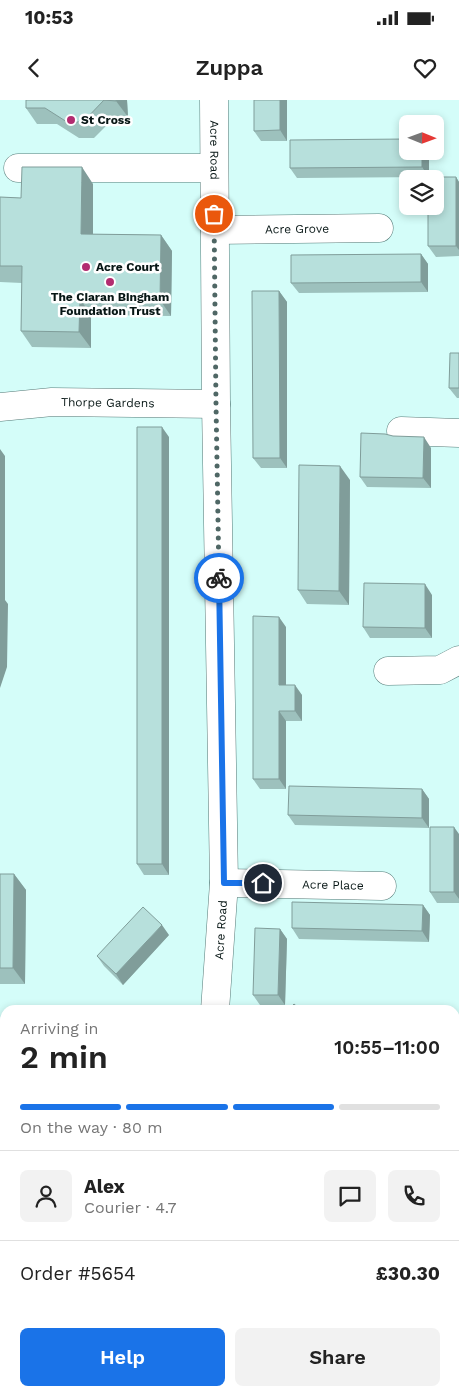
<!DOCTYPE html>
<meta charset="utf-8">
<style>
:root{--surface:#fff;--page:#f2f2f2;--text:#222;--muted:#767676;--line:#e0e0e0;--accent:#1a73e8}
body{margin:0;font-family:"Work Sans",sans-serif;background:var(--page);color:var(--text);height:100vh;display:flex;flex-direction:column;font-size:19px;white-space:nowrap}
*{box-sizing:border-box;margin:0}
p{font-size:16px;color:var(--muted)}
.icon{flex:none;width:28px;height:28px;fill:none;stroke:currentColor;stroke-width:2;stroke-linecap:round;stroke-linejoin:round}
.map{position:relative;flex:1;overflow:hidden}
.details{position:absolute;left:0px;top:905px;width:460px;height:391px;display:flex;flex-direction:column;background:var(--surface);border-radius:15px 15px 0 0;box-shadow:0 2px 8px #0003}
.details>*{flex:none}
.needle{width:32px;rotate:91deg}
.tools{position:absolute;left:399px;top:15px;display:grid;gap:10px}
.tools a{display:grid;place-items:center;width:45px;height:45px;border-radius:8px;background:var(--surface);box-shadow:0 2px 8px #0003;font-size:25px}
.pin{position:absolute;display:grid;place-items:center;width:42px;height:42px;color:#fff;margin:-21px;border:2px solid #fff;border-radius:50%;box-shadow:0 1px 5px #0007}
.courier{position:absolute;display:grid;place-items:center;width:50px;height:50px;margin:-25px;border:4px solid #1a73e8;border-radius:50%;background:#fff;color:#222;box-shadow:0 1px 6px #0007}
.summary em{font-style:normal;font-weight:600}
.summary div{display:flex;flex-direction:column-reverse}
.summary{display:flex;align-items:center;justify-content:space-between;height:85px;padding:0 20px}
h1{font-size:32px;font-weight:600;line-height:38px}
.bar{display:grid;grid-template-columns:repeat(4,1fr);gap:8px 5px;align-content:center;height:60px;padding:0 20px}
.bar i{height:6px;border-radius:4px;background:var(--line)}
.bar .current{background:var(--accent)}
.bar p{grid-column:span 4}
.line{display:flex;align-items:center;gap:12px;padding:0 20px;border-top:1px solid var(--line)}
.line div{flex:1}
.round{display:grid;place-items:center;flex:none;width:52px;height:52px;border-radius:8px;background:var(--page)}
.cta{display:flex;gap:10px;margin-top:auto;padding:10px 20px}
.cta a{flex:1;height:58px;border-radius:8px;background:var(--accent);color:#fff;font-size:20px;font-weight:600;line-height:58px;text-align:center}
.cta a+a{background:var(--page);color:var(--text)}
.status{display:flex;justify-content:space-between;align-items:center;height:35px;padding:0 25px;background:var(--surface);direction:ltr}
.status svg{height:14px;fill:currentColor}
header{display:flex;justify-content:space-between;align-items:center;height:65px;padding:0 20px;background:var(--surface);font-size:22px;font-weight:600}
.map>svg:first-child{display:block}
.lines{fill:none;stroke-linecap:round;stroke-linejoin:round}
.minor-casing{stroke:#557a77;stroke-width:29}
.minor{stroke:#fff;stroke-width:28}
.wall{fill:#9dc1bd}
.shaded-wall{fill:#809d9a}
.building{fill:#b7e0dc;stroke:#809d9a}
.done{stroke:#4f6765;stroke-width:5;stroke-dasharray:0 9}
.route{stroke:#1a73e8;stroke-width:6}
.poi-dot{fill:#b22c70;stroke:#fff;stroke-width:2}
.labels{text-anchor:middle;stroke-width:5;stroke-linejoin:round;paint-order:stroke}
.poi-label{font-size:12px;font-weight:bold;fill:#071615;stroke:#fff;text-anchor:start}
.street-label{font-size:12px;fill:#071615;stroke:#fff}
</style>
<div class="status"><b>10:53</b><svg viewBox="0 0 49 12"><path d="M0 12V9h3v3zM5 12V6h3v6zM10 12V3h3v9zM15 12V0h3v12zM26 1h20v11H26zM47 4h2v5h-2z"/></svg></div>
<header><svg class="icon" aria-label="back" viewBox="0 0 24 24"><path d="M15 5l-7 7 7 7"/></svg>Zuppa<svg class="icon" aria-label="heart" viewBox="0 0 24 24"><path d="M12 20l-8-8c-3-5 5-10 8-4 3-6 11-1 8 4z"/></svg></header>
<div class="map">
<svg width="459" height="1296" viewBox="0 0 459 1296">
<rect width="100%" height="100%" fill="#d4fdf9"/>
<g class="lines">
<g class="minor-casing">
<g id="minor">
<path id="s1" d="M214,0l2,304 8,479 -9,127"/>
<path d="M18,68h196"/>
<path id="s2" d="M215,130l164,-2"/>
<path id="s3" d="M0,307l52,-5 164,2"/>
<path d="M401,331l58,2"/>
<path d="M388,571l52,-1 19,-10"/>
<path id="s4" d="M224,783l158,3"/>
<path d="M0,935h5"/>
<path d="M455,1165l4,4"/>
<path d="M0,1231h5"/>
<path d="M305,1296l5,-5"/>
</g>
</g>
<use href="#minor" class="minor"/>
</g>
<path class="wall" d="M26,0h101l1,17h-13l-21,21h-15l-22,-14h-20l-11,-16z
M254,0h33v41h-26l-7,-10z
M408,51h21v26h27l3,5v74l-23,1 -8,-11v-69l-131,1 -7,-10z
M93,84v50l68,1 11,16 -1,65 -80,-1v33l-59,-1 -11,-16 1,-48 -22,-1v-85l21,1z
M421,154l7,10v28l-129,1 -8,-10z
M279,191l8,11v166h-26l-8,-10z
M459,253v45h-2l-8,-10z
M169,337v438h-25l-7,-11z
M431,348v40l-64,-1 -7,-10z
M350,380l-1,125 -42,-1 -9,-14z
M432,495v43h-62l-7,-11z
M286,527v58l16,10v26h-16v68h-26l-7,-10z
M422,689l7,10v29l-134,-3 -7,-10z
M459,734v69h-22l-7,-11z
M0,774h14l12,16 -1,94h-25z
M423,805l7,10 -1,27 -130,-3 -7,-11z
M280,829l7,10 -2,66h-25l-7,-10z
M169,835l-46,50 -19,-19 -7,-10z
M0,972h5v45h-5z
M455,1043l4,4v33l-4,-3z
M459,1222v38l-4,-3v-31z
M173,1291h57l-6,5h-52z
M348,1291h69l-5,5h-69z"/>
<path class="shaded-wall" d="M116,0h11l1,17 -12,-16z
M280,0h7v41l-7,-11z
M422,51h7v26l-7,-10z
M82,67l11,17v66l-12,-16z
M456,77l3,5v68l-3,-4z
M161,135l11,16 -1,65 -11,-16z
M421,154l7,10v28l-7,-10z
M279,191l8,11v166l-7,-10z
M80,199l11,16v33l-12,-16z
M162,327l7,10v438l-7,-11z
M424,337l7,11v40l-8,-10z
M0,349l5,7v144l3,4 -1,63 -7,21z
M340,366l10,14 -1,125 -10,-14z
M425,484l7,11v43l-7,-10z
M279,517l7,10v68l-7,-10z
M295,585l7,10v26l-7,-10z
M279,611l7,10v68l-7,-10z
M422,689l7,10v29l-7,-10z
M454,727l5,7v65l-5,-7z
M14,774l12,16 -1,94 -12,-16z
M423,805l7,10 -1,27 -7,-11z
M162,825l7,10 -46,50 -7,-11z
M280,829l7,10 -2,66 -7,-10z
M0,1146l3,3v36l-3,-5z
M0,1271l2,3v22h-2z
M99,1291h7v5h-7z"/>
<path class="building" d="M26,0h90v1l-12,-1 -21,22h-16l-22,-14h-19z
M254,0h26v30l-26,1z
M408,39v12h14v16l-132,1v-28z
M22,67h60l-1,67 80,1 -1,65 -80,-1 -1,33 -58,-1 1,-65h-22v-69l21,1z
M428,77h28v69h-28v-40h7v-27h-7z
M421,154v28l-130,1v-28z
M252,191h27l1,167h-27z
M450,253h9v35h-10z
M137,327h25v437h-25z
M361,333l24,1 8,2 31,1 -1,41 -63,-1z
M299,365l41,1 -1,125 -41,-1z
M364,483l61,1v44l-62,-1z
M253,516l26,1v68h16v26h-16v68h-26z
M289,686l133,3v29l-134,-3z
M430,727h24v65h-24z
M0,774h14l-1,94h-13z
M292,802l131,3 -1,26 -130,-3z
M143,807l19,18 -46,49 -19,-18z
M255,828l25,1 -2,66h-25z
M294,904l7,6h-13z
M0,972h5v35h-5z
M455,1043l4,4v30l-4,-4z
M459,1222v35l-4,-4v-27z
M72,1291h27v5h-27z
M173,1291h38l-6,5h-33l-2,-2z
M348,1291h51l-6,5h-50z"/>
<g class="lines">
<path class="done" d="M214,114l2,190 3,174"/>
<path class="route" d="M219,478l5,305h39"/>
</g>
<g class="poi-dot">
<circle cx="71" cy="20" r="5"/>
<circle cx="86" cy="167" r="5"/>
<circle cx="110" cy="182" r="5"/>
</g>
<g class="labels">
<g class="poi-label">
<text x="81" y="24">St Cross</text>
<text x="96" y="171">Acre Court</text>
<text x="110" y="201" text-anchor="middle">The Ciaran Bingham<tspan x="110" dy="14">Foundation Trust</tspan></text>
</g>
<g class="street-label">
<text dy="4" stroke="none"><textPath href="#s1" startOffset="50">Acre Road</textPath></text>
<text dy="4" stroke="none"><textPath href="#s2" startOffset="82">Acre Grove</textPath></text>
<text dy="4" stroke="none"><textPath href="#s3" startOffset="108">Thorpe Gardens</textPath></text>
<text dy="4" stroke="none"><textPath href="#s4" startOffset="109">Acre Place</textPath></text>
<text transform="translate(221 830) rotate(-86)" y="4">Acre Road</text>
</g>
</g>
</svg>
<div class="tools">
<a><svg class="needle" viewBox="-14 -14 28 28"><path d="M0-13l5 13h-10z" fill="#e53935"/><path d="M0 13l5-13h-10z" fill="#767676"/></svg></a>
<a><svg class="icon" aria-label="layers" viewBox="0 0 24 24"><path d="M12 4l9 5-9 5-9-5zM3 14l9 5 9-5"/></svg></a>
</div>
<div class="pin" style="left:214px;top:114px;background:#ea580c"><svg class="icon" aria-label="bag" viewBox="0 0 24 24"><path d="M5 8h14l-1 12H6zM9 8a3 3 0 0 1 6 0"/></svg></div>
<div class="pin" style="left:263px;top:783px;background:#1f2937"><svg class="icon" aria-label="home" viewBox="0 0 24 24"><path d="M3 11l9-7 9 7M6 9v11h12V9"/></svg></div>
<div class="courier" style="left:219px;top:478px"><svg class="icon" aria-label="bike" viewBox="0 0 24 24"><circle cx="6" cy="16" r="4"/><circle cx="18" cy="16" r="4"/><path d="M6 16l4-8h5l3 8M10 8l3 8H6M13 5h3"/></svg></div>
<section class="details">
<div class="summary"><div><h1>2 min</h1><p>Arriving in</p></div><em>10:55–11:00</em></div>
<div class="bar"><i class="current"></i><i class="current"></i><i class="current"></i><i></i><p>On the way · 80 m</p></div>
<div class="line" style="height:90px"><a class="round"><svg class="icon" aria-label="person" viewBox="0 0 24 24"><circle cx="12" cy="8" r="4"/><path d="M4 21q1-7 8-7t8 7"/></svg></a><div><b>Alex</b><p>Courier · 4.7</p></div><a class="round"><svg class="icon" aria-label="chat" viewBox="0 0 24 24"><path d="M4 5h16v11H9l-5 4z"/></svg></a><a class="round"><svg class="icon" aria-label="phone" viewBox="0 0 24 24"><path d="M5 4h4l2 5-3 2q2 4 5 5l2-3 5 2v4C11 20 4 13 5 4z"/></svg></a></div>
<div class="line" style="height:65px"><div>Order #5654</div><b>£30.30</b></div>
<div class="cta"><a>Help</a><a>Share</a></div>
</section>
</div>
